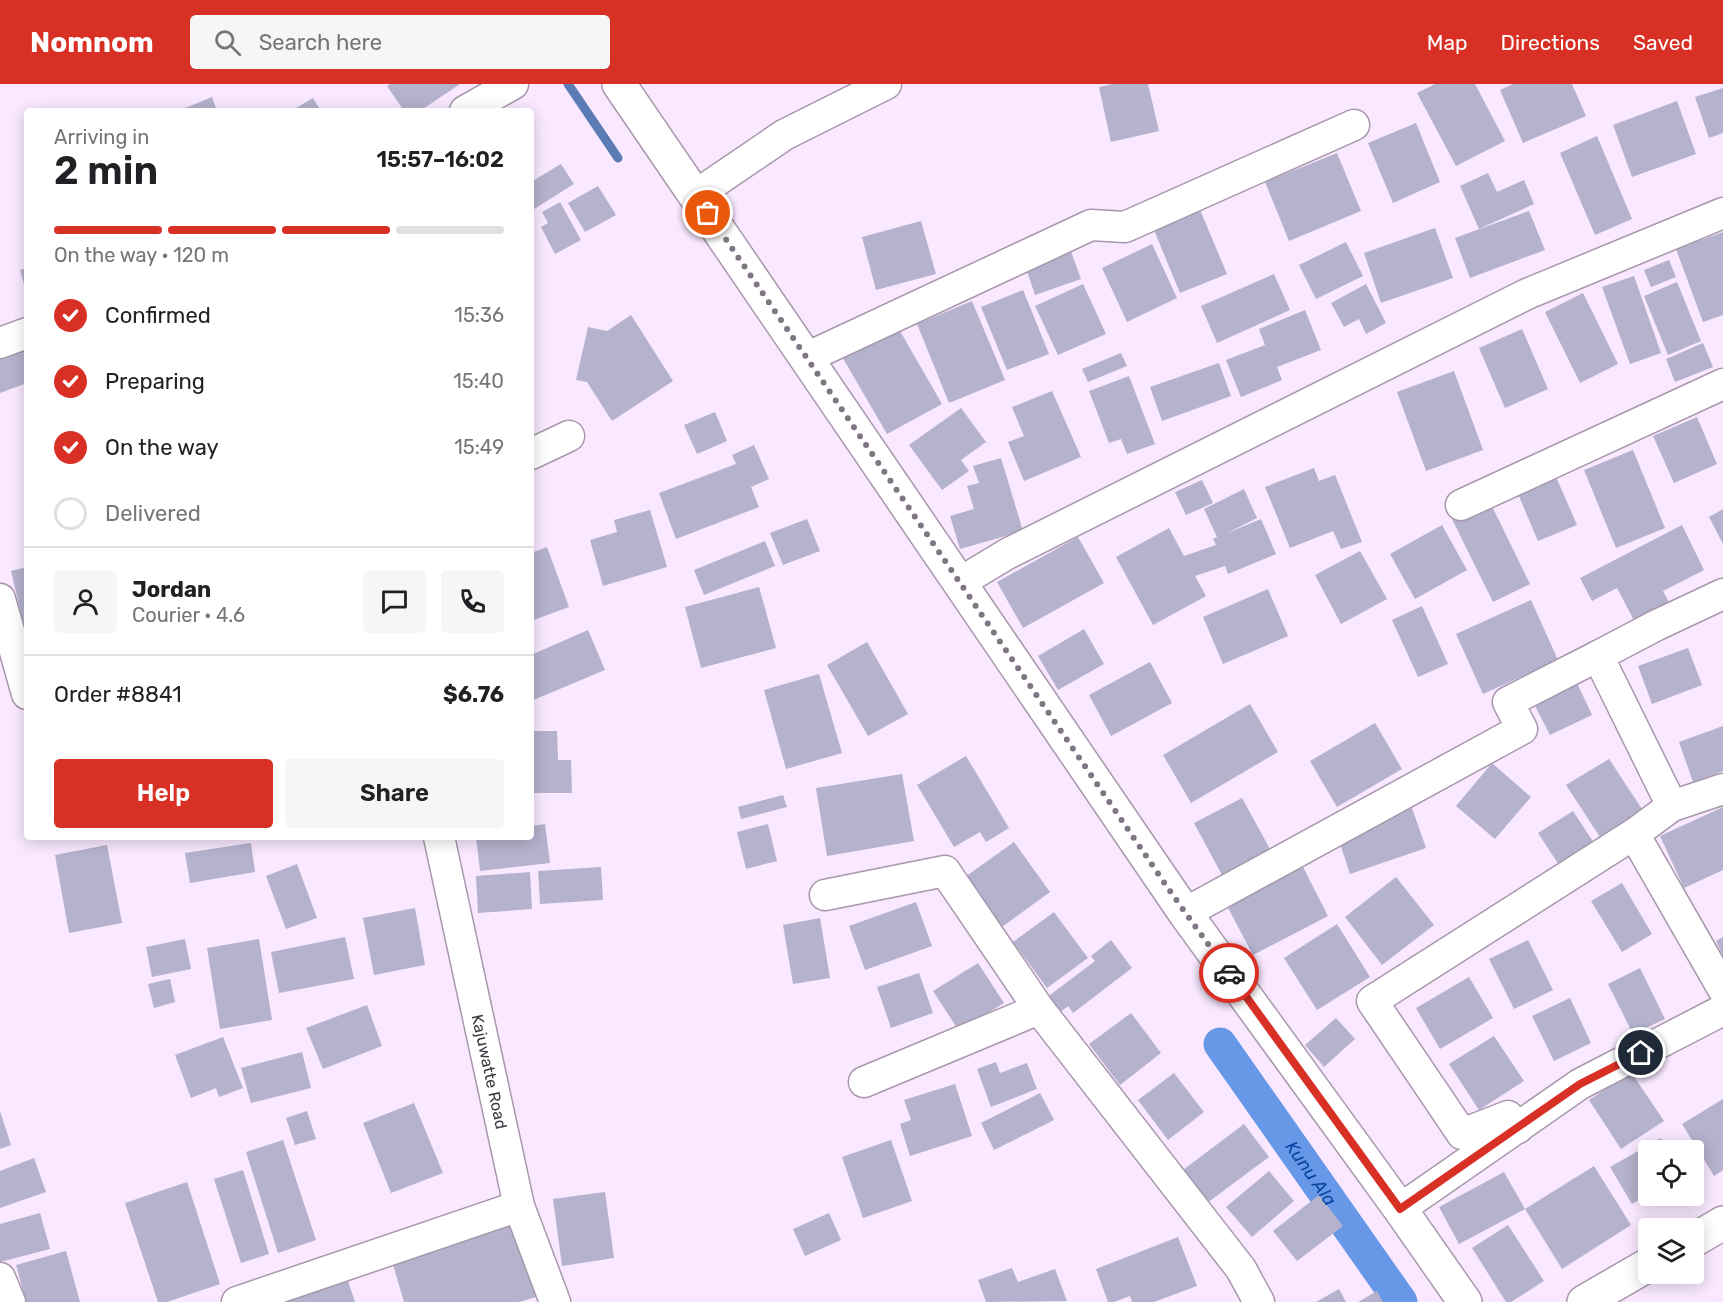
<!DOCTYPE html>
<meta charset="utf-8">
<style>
:root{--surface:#fff;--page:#f6f6f6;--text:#202124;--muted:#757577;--line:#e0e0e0;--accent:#d93025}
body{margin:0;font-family:Rubik,sans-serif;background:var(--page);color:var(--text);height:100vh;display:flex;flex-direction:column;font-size:22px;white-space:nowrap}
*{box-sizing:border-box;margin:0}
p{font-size:20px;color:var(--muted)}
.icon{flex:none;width:33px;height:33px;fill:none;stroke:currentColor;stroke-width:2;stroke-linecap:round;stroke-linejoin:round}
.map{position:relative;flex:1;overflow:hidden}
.side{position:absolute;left:24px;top:24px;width:510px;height:732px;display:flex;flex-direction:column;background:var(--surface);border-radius:6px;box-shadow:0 3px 15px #0003}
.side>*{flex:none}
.buttons{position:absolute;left:1638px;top:1056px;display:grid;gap:12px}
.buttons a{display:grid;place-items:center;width:66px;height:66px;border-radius:6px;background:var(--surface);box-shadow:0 3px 15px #0003;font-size:30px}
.pin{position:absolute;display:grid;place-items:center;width:51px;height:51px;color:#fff;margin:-26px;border:3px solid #fff;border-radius:50%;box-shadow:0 2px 6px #0007}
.courier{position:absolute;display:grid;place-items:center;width:60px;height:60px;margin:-30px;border:4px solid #d93025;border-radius:50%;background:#fff;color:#222;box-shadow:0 2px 8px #0007}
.head em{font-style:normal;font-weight:600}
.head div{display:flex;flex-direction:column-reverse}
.head{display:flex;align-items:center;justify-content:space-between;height:102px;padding:0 30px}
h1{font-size:39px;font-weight:600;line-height:45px}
.bar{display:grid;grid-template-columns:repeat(4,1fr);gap:9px 6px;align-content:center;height:72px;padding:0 30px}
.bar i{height:8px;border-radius:4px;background:var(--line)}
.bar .selected{background:var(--accent)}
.bar p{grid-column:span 4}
.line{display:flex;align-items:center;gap:15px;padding:0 30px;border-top:2px solid var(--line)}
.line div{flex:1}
.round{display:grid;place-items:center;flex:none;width:63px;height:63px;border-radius:6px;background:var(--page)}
ol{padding:0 30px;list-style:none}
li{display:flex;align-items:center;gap:18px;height:66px}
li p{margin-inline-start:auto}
li .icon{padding:6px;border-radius:50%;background:var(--accent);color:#fff;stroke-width:4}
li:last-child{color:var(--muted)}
li i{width:33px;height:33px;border:3px solid var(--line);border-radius:50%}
.action{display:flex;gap:12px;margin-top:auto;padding:12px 30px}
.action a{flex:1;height:69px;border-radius:6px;background:var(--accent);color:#fff;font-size:24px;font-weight:600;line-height:69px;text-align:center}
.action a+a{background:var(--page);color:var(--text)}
header{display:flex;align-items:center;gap:36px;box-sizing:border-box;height:84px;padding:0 30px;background:var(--accent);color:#fff}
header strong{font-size:28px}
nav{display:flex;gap:33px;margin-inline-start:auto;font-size:21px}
.search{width:420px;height:54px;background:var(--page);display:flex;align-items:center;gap:15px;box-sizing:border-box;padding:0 21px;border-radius:6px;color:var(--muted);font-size:22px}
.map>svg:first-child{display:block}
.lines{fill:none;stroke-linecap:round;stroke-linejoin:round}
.stream{stroke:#5b7bb5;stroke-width:9}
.canal{stroke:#6798e7;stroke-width:33}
.building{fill:#b4b2cc}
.street-casing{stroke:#a897ac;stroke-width:33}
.secondary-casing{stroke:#a897ac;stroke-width:36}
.street{stroke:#fff;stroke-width:30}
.secondary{stroke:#fff;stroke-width:33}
.done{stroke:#7f7583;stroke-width:6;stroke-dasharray:0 10.8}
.route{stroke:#d93025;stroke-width:8}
.labels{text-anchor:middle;stroke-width:5;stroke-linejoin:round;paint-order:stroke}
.street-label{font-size:16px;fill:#3e3740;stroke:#fcfcfc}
.water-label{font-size:18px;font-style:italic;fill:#0946a1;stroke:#fcfcfc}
</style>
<header>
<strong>Nomnom</strong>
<div class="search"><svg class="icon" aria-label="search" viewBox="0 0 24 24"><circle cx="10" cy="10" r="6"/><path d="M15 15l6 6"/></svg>Search here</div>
<nav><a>Map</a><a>Directions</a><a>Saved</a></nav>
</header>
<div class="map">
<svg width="1723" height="1218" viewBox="0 0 1723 1218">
<rect width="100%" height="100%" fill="#f9e8ff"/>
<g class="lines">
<path class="stream" d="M568,0l50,74"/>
<path class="canal" id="s1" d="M1220,960l181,258"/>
</g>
<path class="building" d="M390,0h70l-40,27h-16l-17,-25z
M1113,0h35l11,47 -48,11 -12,-55z
M1435,0h40l30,57 -49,25 -39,-73z
M1513,0h59l14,32 -63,27 -23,-53z
M1723,4v45l-14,5 -14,-41z
M212,13l5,14h-39z
M313,14l8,13h-30z
M1677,17l19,53 -64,23 -19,-52z
M1416,39l24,59 -47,21 -25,-60z
M1597,52l35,83 -37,16 -35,-82z
M1337,69l24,58 -72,30 -24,-59z
M561,80l13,20 -43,27v-29z
M1488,89l9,19 27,-12 10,24 -55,25 -19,-43z
M598,102l18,29 -31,17 -17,-29z
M1195,114l32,76 -47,19 -31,-75z
M560,118l21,38 -26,14 -14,-27 7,-4 -6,-11z
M1529,127l16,39 -75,28 -15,-40z
M921,137l15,53 -60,16 -14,-53z
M1435,144l18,50 -72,25 -17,-50z
M1723,148v83l-20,7 -27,-73z
M1346,158l17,34 -47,23 -17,-34z
M1152,160l25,54 -50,24 -25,-54z
M1069,162l12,33 -46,16 -11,-33z
M1669,176l7,17 -25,10 -7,-17z
M27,184v24h-1l-6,-22z
M1274,190l16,36 -73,33 -16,-37z
M1634,192l27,77 -31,11 -28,-77z
M1677,198l24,59 -33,14 -24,-59z
M1083,200l23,50 -48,21 -23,-49z
M1366,200l20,39 -20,11 -7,-15 -15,8 -13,-24z
M1023,206l26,64 -42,16 -26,-63z
M1583,209l35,71 -38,19 -35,-71z
M972,217l33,79 -56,23 -32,-79z
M1305,226l16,40 -44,17 5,13 -41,17 -15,-37 39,-15 -6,-16z
M631,231l42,66 -61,40 -25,-39 -11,-2 12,-53 19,4z
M896,240l46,80 -55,30 -46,-79z
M1522,245l26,60 -43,19 -26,-60z
M1703,259l10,24 -38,15 -9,-23z
M27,264v35l-27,10v-37z
M1121,269l6,13 -39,16 -6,-13z
M1219,279l12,33 -69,25 -12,-34z
M1454,287l29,79 -57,21 -29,-79z
M1129,292l26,68 -28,10 -6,-15 -12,4 -20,-52z
M1052,307l29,66 -57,24 -16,-39 16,-6 -12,-29z
M961,324l25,34 -25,18 8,11 -27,19 -33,-45z
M715,328l12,29 -30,13 -13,-29z
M1697,333l20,47 -43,19 -21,-47z
M754,361l15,34 -18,8 8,20 -83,32 -17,-46 77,-29 -4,-9z
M1633,366l32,78 -49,20 -32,-78z
M1001,374l22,73 -63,18 -10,-33 24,-7 -7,-23 12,-3 -6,-17z
M1314,384l5,13 16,-6 27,67 -21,7 -8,-18 -43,17 -25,-61z
M1553,386l24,55 -39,16 -23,-54z
M1202,396l11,23 -27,12 -11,-23z
M1244,405l13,29 -32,16 36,-15 15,35 -48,20 -3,-8 -30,10 11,20 -53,29 -37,-68 53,-29 15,28 32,-11 -3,-6 4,-2 -13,-28z
M1486,410l44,90 -37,18 -44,-89z
M1723,425v35l-14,-27z
M650,426l17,57 -64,19 -13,-46 27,-8 -3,-12z
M807,435l13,32 -37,14 -13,-32z
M1442,441l25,45 -52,29 -25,-45z
M1682,441l22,45 -41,21 10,19 -35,18 -21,-40 -25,13 -12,-23z
M1078,453l26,46 -81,45 -26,-46z
M765,457l10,25 -71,29 -10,-25z
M547,463l22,60 -38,14v-68z
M1360,467l27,48 -46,25 -26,-49z
M27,483v54l-4,1 -12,-51z
M759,503l17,61 -75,20 -16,-61z
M1268,505l20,47 -65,28 -20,-47z
M1531,516l27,60 -75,34 -27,-60z
M1422,522l26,58 -30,13 -26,-57z
M1084,545l20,35 -46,26 -20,-34z
M588,546l17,40 -74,31v-46z
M867,558l41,72 -40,22 -41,-71z
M1688,564l14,37 -50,19 -14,-38z
M1150,578l22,41 -61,33 -22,-41z
M819,590l23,79 -56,16 -22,-79z
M1577,599l15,32 -42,20 -16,-31z
M1250,620l28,48 -87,51 -28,-48z
M1375,639l27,46 -65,38 -27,-46z
M1723,642v45l-30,11 -14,-40z
M531,647h26l1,29h13l1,33h-41z
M966,672l43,72 -23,14 -6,-10 -26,15 -37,-62z
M1609,675l33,50 -42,28 -34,-52z
M1492,679l39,34 -36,42 -39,-33z
M902,690l12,67 -87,15 -11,-68z
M783,711l4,12 -46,12 -3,-12z
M1242,714l28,51 -48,26 -28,-52z
M1723,723v63l-39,18 -24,-52z
M1412,724l14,40 -76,26 -13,-40z
M1573,727l21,32 -35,22 -21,-32z
M545,740l5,39 -70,8 -4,-34h55v-11z
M768,740l9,37 -31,8 -9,-37z
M1014,758l36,50 -55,40 -37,-50z
M251,759l4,29 -65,11 -5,-30z
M107,761l15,78 -53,10 -14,-78z
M297,780l20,54 -31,11 -20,-53z
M601,783l2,33 -63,4 -2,-33z
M1303,783l25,49 -75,39 -26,-49z
M530,788l2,37 -54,4 -2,-37z
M1396,793l38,48 -52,40 -37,-48z
M1622,799l30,51 -30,18 -31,-51z
M916,818l16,44 -67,24 -16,-44z
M415,824l10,57 -51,10 -11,-57z
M1054,828l34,46 -41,30 -34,-46z
M820,834l10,60 -37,6 -10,-59z
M1337,840l33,53 -53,33 -33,-52z
M345,853l9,42 -75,14 -8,-41z
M1723,853v19l-7,-15z
M185,855l6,30 -39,8 -6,-30z
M259,855l13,81 -52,9 -13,-81z
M1111,856l21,28 -59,45 -5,-7 -10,8 -12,-16 49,-37 -4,-5z
M1528,856l25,50 -39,19 -25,-50z
M978,879l26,40 -45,28 -26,-40z
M1640,884l25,51 -32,15 -25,-50z
M919,889l14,40 -42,15 -14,-41z
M1469,893l24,41 -53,31 -24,-41z
M170,895l5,23 -21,6 -6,-24z
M1570,914l21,45 -37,18 -22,-45z
M367,921l15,41 -59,23 -17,-41z
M1131,929l30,40 -41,32 -31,-41z
M1336,934l19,21 -31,28 -19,-22z
M1494,952l30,45 -45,29 -30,-46z
M223,953l20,51 -24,9 -3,-9 -25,10 -16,-43z
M302,968l9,36 -60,15 -10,-35z
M996,978l4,11 27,-10 10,26 -46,18 -14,-38z
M1631,988l33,49 -43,28 -32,-49z
M1174,989l30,39 -36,28 -30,-40z
M955,1000l17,52 -62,20 -10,-32 11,-4 -7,-20z
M1040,1009l14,27 -60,30 -13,-27z
M1723,1015v71l-9,6 -32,-52z
M414,1019l29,70 -52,20 -28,-70z
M0,1027l11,34 -11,4z
M307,1027l9,28 -21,6 -9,-27z
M1244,1040l25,33 -62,46 -24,-33z
M1661,1054l8,12h-21v45l-16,9 -22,-37z
M283,1056l33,100 -38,13 -32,-101z
M891,1056l21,61 -49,17 -21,-61z
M34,1074l12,34 -46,16v-37z
M1594,1082l37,59 -69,44 -37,-60 -66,35 -20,-37 65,-35 21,37z
M243,1086l26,84 -28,9 -27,-84z
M1269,1087l25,30 -42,36 -26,-30z
M187,1098l33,102 -53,18h-9l-33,-99z
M605,1108l9,66 -52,8 -9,-67z
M1319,1111l24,31 -46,35 -24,-30z
M40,1129l10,36 -50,13v-38z
M829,1129l12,27 -36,16 -12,-27z
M514,1138l22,75 -17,5h-115l-13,-44z
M1508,1141l36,56 -33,21h-5l-34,-54z
M1178,1153l19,49 -43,16h-22l-2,-6 -16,6h-6l-12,-33z
M66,1167l14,51h-54l-10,-37z
M1012,1184l6,14 37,-13 12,32 -81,1 -8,-22z
M348,1197l7,21h-71z
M1339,1205l7,13h-30z
M1377,1207l6,11h-25z"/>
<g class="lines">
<g class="street-casing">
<g id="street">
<path d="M465,27l48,-27"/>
<path d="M696,111l88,-60 102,-51"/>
<path d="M0,259l27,-10"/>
<path d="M806,274l285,-133 34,2 229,-102"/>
<path d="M531,370l38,-18"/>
<path d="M1461,421l262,-121"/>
<path d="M959,499l48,-29 520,-260 196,-81"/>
<path d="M0,515l27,95"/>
<path d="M1723,705l-51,17 -38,28 89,155"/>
<path d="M1672,722l-74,-150 59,-31 66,-31"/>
<path id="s2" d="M439,753l80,369 36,96"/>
<path d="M825,811l120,-24 94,138 202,260 18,33"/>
<path d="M1185,829l337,-184 -14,-27 90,-46"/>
<path d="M864,998l175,-73"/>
<path d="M1518,1044l-10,-12 -46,18 -90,-133 262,-167"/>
<path d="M1400,1125l180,-125 143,-74"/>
<path d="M0,1194l10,24"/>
<path d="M237,1218l282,-96"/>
</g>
</g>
<g class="secondary-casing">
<path id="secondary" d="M619,0l566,829 215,296 65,93
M1694,1156l29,-17
M1584,1218l64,-37"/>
</g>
<use href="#street" class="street"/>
<use href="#secondary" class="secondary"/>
</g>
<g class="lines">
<path class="done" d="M708,129l464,681 57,79"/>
<path class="route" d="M1229,889l171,236 180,-125 61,-31"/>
</g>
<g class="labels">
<g class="street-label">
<text dy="6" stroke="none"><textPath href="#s2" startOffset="240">Kajuwatte Road</textPath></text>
</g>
<g class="water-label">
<text dy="6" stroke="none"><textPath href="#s1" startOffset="158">Kunu Ala</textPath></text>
</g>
</g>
</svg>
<div class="buttons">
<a><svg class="icon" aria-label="locate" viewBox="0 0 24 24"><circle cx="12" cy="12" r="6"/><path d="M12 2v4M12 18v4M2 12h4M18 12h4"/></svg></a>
<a><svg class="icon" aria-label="layers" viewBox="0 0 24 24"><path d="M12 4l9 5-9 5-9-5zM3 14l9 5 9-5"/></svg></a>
</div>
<div class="pin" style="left:708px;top:129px;background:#ea580c"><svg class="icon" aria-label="bag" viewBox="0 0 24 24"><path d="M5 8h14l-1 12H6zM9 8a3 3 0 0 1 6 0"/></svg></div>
<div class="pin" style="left:1641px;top:969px;background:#1f2937"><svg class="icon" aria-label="home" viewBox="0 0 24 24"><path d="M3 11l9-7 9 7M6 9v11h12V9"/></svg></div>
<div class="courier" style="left:1229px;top:889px"><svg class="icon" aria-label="car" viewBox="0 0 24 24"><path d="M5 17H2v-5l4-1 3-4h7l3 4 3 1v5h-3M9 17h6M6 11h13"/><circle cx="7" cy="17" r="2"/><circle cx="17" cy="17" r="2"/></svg></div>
<section class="side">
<div class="head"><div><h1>2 min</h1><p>Arriving in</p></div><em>15:57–16:02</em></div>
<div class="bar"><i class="selected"></i><i class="selected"></i><i class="selected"></i><i></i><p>On the way · 120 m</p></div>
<ol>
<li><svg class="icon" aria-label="check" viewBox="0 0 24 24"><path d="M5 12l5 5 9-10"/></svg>Confirmed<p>15:36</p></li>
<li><svg class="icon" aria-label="check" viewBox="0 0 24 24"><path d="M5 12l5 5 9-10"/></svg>Preparing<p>15:40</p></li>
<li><svg class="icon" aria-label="check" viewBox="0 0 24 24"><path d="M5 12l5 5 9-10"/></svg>On the way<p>15:49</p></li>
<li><i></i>Delivered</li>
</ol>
<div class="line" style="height:108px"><a class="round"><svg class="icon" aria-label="person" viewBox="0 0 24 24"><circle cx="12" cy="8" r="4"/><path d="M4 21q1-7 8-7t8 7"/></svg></a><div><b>Jordan</b><p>Courier · 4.6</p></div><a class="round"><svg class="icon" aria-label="chat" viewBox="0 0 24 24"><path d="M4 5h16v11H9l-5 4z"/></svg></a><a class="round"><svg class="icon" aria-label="phone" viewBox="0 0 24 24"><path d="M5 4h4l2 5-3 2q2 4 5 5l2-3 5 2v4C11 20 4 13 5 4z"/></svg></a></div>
<div class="line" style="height:78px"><div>Order #8841</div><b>$6.76</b></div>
<div class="action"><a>Help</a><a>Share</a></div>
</section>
</div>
